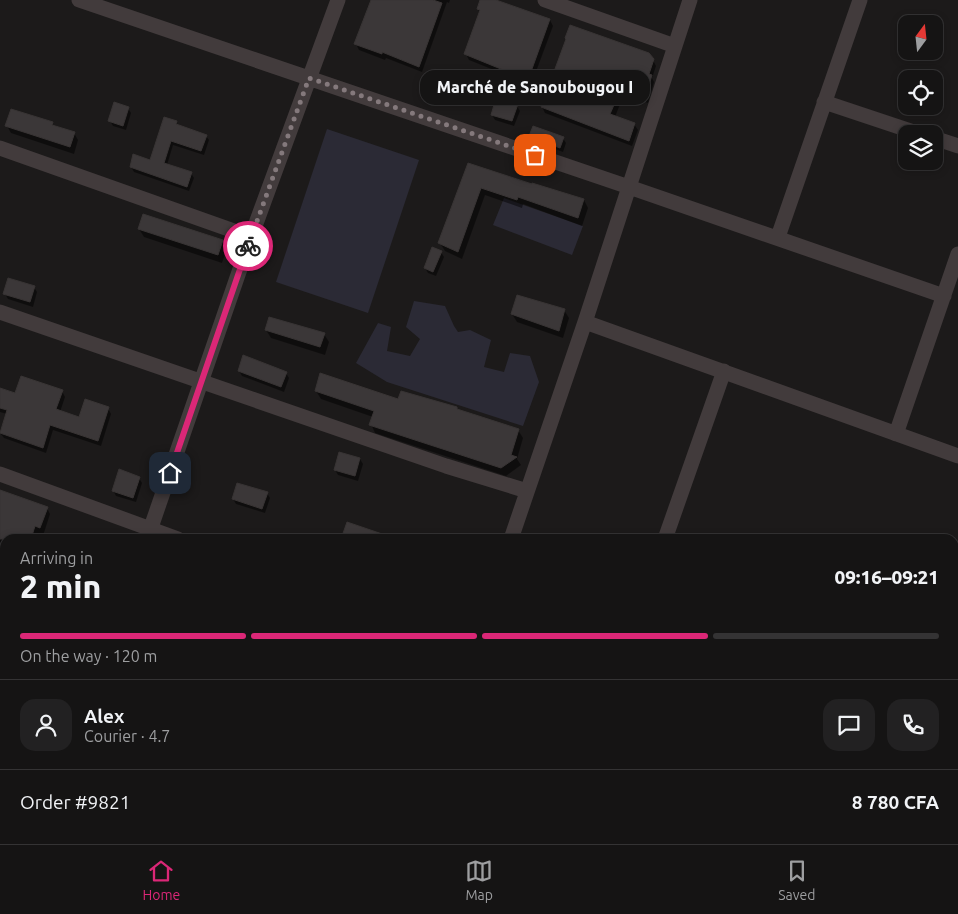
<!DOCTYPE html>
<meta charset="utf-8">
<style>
:root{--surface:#151414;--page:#222122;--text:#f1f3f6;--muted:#9d9ea0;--line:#343334;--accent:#db2777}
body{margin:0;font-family:Ubuntu,sans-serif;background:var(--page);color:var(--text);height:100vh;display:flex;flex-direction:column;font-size:19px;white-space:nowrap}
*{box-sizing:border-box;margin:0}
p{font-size:16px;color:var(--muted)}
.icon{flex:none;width:28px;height:28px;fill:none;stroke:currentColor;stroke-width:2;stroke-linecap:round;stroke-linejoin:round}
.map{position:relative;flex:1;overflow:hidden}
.details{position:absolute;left:0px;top:534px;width:959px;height:311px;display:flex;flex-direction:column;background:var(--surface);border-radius:15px 15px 0 0;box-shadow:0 2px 8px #0003,0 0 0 1px var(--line)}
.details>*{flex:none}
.needle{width:32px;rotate:15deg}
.tools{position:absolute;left:898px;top:15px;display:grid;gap:10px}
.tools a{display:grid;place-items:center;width:45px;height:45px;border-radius:10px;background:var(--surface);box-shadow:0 2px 8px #0003,0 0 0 1px var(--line);font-size:25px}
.pin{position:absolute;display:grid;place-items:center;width:42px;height:42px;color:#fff;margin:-21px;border-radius:10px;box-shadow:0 2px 8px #0006}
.courier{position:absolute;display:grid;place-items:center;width:50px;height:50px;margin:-25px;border:4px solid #db2777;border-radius:50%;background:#fff;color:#222;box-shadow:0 1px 6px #0007}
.bubble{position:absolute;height:35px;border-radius:15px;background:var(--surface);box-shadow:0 2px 8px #0003,0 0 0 1px var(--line);font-size:16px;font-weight:800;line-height:35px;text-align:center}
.summary em{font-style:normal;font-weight:800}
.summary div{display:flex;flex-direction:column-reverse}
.summary{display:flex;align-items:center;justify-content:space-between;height:85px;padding:0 20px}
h1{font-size:32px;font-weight:800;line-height:38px}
.bar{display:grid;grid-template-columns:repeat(4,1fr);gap:8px 5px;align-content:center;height:60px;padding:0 20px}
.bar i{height:6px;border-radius:4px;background:var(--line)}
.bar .selected{background:var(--accent)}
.bar p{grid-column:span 4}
.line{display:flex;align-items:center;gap:12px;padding:0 20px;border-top:1px solid var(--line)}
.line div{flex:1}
.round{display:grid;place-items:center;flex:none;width:52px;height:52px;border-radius:15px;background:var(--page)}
.tabs{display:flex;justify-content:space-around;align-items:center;height:70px;border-top:1px solid var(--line);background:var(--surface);font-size:14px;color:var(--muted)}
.tabs a{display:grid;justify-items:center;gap:2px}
.tabs .selected{color:var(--accent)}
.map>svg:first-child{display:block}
.green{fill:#2b2a35}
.shadow{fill:#0007}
.building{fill:#3b3738;stroke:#383434}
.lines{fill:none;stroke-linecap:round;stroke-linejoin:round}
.minor{stroke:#423b3c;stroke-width:15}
.done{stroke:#84797c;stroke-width:5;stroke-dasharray:0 9}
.route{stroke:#db2777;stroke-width:6}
</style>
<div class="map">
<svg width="958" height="844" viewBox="0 0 958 844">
<rect width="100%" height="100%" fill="#1c1a1a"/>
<path class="green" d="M327,129l92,31 -51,153 -92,-31z
M504,198l79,28 -11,29 -79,-30z
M414,301l31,5 9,20 4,6 12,-2 21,10 -7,27 20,5 6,-19 20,3 9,26 -16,44 -136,-44 -31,-19 22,-40 13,4 -4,24 23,5 10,-17 -14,-12z"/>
<path class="shadow" d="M372,0h78l-1,3 -2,-1 -25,70 -36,-14 -1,2 -26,-10 -3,-6z
M481,0h11l58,20 3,6 -22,59 -62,-25 -3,-6 14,-41 -2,-4z
M653,60l3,6 -4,12 2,4 -6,21 -24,-9 -9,23 19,7 4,6 -6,16 -87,-33 -3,-6z
M517,106l3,5 -6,15 -19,-6 -3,-5z
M128,108l3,5 -5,17 -13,-4 -3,-5z
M176,122l3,4 27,10 3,4 -5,15 -31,-10 -6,20 24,8 3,5 -5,13 -55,-19 -3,-5 20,-6z
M52,123l2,4 20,6 4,7 -4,14 -63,-21 -4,-7z
M531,136l32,2 3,5 -3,9 -29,-11z
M469,164l64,22 51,14 4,8 -6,18 -59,-22 -1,4 -37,-13 -23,64 -17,-8 -5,-8z
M139,229l83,12 5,8 -5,14 -78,-26z
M441,252l3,5 -8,19 -8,-3 -3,-5z
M34,287l3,5 -4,15 -25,-8 -3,-5z
M564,310l5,8 -6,20 -46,-16 -5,-8z
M266,330l58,4 5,8 -4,13 -54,-17z
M239,371l47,2 3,5 -5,14 -42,-16z
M0,389l15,6 47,-4 3,6 -5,15 19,6 29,-10 3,6 -10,32 -48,-16 -7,23 -42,-15 -4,-5 7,-19 -7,-2z
M316,391l140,17 2,3 60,19 5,8 -6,21 4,6 -15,11 -131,-43 -4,-9 2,-7 -52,-18z
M360,459l3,5 -5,17 -20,-6 -3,-5z
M139,478l3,5 -6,19 -20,-6 -3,-6z
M0,491l47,17 3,6 -8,25h-37v45l-5,-4v-9l3,-10 -3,-1z
M267,493l3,5 -5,15 -29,-9 -3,-5z
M0,689l5,4v8l-5,14z
M82,840h24l14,4h-39z
M125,840h63l-1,4h-63z
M296,840h65l-2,4h-52z
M436,840h49l13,4h-53z
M512,840h31l-1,4h-31z"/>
<path class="building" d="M371,0h62l9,3 -23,64 -37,-15v2l-28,-10z
M480,0h16l54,19 -22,61 -64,-26 16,-44 -3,-1z
M570,25l79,28 5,6 -5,15 3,1 -7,23 -24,-9 -11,25 25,9 -6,18 -88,-34 25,-68 -1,-1z
M496,98l22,6 -6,17 -21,-6z
M114,102l15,5 -6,19 -15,-5z
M11,109l42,13 -1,3 23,7 -5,15 -65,-21z
M164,117l13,4 -1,3 31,11 -6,16 -30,-10 -7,22 28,9 -5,15 -57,-20 3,-13 17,6z
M533,126l31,11 -4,11 -31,-12z
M468,163l64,21v-1l52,16 -6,19 -60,-21 -1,3 -36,-12 -23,64 -20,-9z
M143,214l80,26 -5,15 -80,-26z
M432,247l10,4 -9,21 -9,-4z
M8,278l27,8 -5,16 -27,-8z
M517,295l48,14 -6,22 -48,-17z
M269,317l56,16 -5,14 -55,-17z
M243,355l44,17 -6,15 -43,-16z
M320,373l78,26 3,-8 56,16v2l62,20 -8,26 6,2 -16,11 -132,-43 5,-14 -59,-20z
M21,376l42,14 -7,19 23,8 6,-18 24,8 -11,34 -48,-16 -7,23 -43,-15 7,-23 -7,-2v-20l15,5z
M339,452l21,6 -5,18 -21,-6z
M119,469l21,8 -7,21 -21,-7z
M237,483l31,9 -6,17 -30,-10z
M0,490l48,17 -8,21 -5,-2 -4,13h-31z
M347,522l44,15v2h-50z"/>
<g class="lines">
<path class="minor" d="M79,0l550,187 315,109
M545,0l130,46
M824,102l96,32
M934,138l24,8
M0,148l251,89
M778,237l82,-237
M0,312l446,154 81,25
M585,322l373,134
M896,434l62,-180
M0,474l178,65
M147,539l104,-302 87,-237
M511,539l74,-217 105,-322
M665,539l59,-168
M0,632l5,2
M954,711l4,-13
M954,811l4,1
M601,840l11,4
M45,844l2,-4
M199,844l2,-4
M403,844l2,-4
M561,844l1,-4
M910,844l1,-4"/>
</g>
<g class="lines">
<path class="done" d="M248,246l61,-168 226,77"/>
<path class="route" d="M170,473l78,-227"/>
</g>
</svg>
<div class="tools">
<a><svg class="needle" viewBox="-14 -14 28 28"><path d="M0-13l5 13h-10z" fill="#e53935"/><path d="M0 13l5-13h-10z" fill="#9d9ea0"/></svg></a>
<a><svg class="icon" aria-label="locate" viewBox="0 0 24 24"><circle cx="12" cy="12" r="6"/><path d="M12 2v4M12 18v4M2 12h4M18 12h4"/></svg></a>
<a><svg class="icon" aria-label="layers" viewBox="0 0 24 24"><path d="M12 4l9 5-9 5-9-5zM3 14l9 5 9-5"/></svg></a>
</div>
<div class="pin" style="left:535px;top:155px;background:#ea580c"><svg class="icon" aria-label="bag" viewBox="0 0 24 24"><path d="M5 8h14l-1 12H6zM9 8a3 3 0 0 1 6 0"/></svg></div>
<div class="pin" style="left:170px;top:473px;background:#1f2937"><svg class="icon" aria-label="home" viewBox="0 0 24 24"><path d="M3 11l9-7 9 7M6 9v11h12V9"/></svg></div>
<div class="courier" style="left:248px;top:246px"><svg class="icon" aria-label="bike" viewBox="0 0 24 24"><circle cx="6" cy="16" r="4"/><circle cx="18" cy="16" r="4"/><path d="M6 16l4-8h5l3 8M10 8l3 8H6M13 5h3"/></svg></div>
<div class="bubble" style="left:420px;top:70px;width:230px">Marché de Sanoubougou I</div>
<section class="details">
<div class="summary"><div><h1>2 min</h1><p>Arriving in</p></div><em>09:16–09:21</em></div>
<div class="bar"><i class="selected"></i><i class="selected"></i><i class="selected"></i><i></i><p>On the way · 120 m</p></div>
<div class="line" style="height:90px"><a class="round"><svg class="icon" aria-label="person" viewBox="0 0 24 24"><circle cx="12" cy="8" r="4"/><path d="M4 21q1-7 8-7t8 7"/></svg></a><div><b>Alex</b><p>Courier · 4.7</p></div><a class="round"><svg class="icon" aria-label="chat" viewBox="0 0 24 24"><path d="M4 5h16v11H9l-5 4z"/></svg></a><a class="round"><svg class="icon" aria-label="phone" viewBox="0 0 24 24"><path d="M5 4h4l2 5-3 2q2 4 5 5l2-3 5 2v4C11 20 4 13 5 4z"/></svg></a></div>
<div class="line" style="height:65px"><div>Order #9821</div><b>8 780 CFA</b></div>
</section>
</div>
<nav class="tabs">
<a class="selected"><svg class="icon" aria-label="home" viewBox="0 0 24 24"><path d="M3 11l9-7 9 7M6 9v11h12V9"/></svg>Home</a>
<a><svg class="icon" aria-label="map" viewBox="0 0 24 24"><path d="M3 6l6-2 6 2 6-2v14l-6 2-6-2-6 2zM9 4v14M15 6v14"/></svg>Map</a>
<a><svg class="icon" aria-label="saved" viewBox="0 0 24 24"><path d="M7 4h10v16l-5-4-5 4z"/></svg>Saved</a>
</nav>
